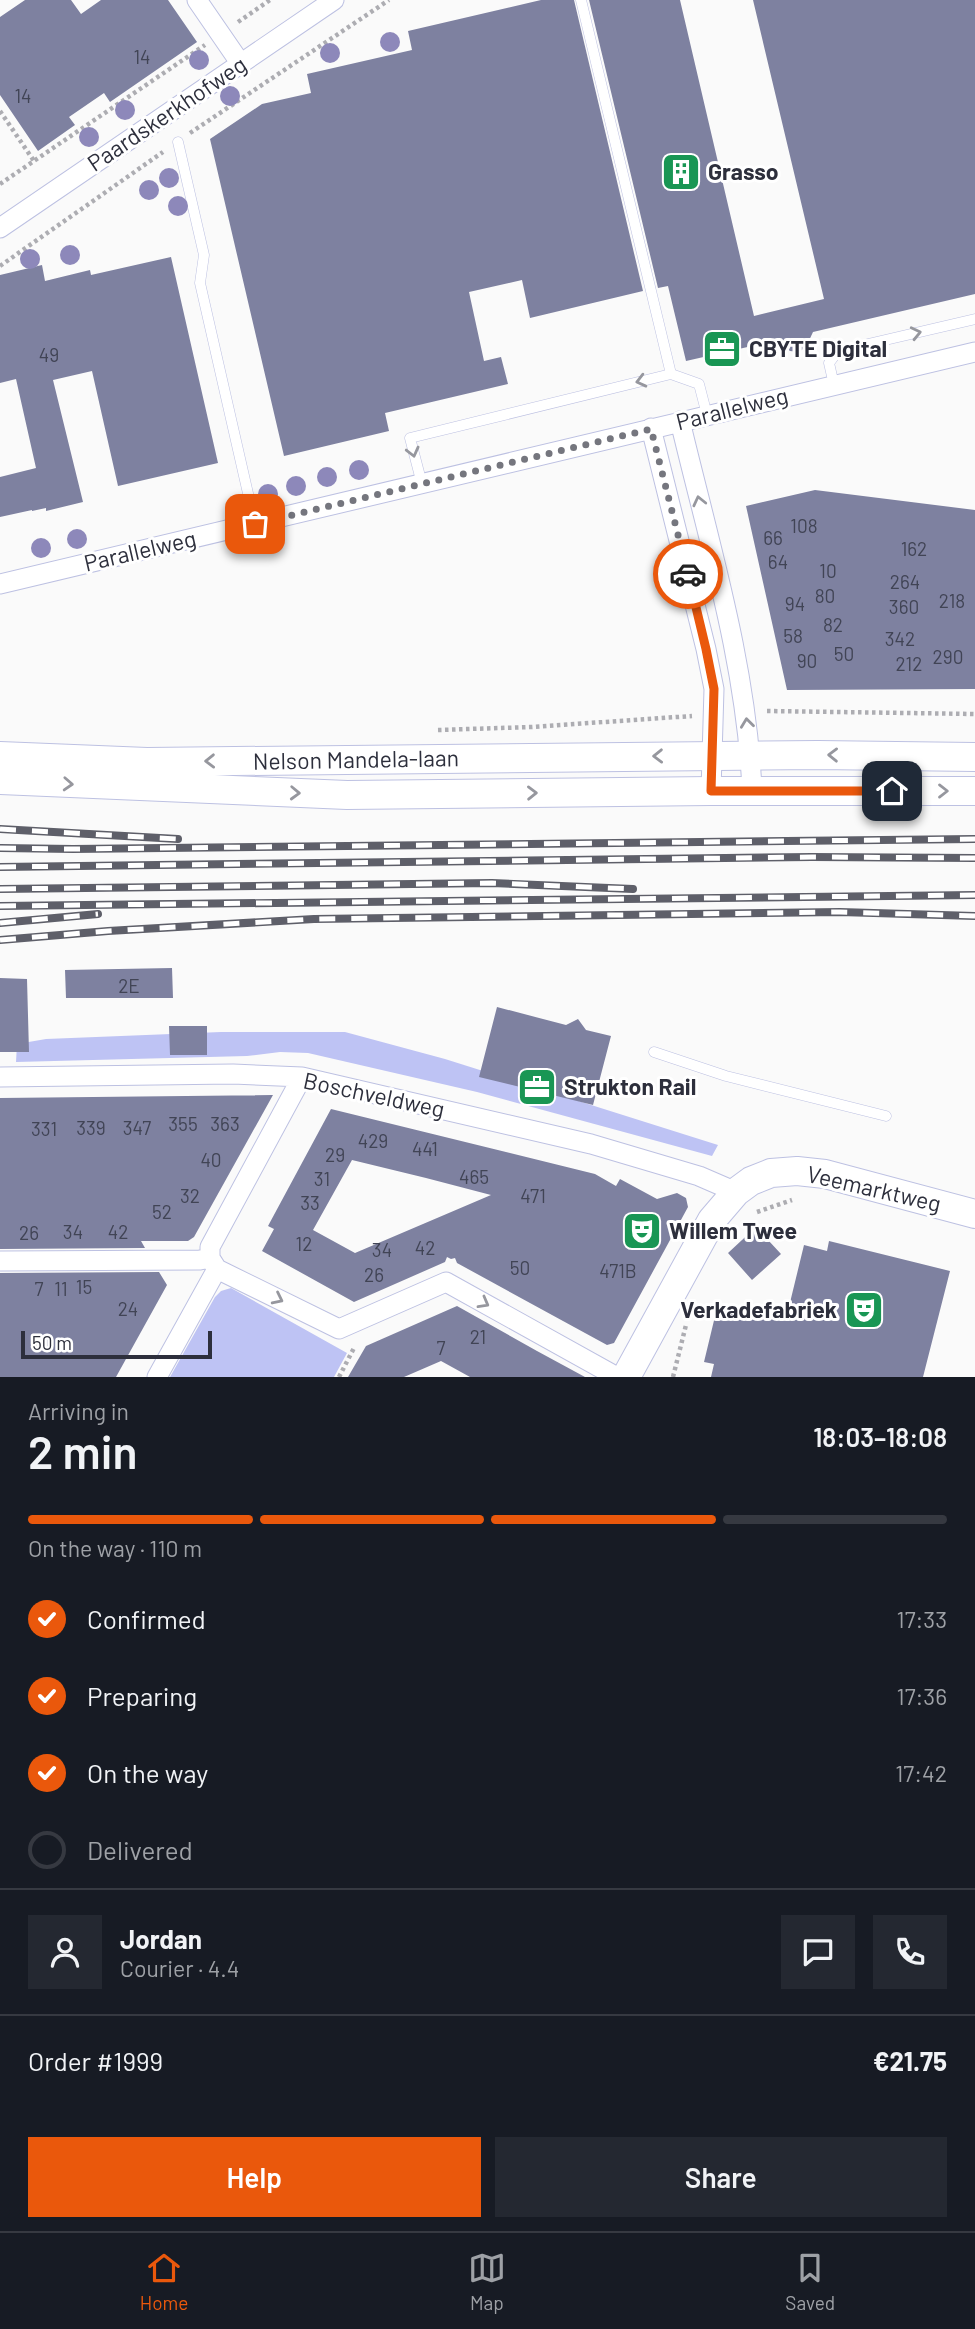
<!DOCTYPE html>
<meta charset="utf-8">
<style>
:root{--surface:#171b24;--page:#242831;--text:#f1f3f6;--muted:#9ea1a6;--line:#363941;--accent:#ea580c}
body{margin:0;font-family:Barlow,sans-serif;background:var(--page);color:var(--text);height:100vh;display:flex;flex-direction:column;font-size:26px;white-space:nowrap}
*{box-sizing:border-box;margin:0}
p{font-size:23px;color:var(--muted)}
.icon{flex:none;width:38px;height:38px;fill:none;stroke:currentColor;stroke-width:2;stroke-linecap:round;stroke-linejoin:round}
.map{position:relative;height:1377px;overflow:hidden}
.details{display:flex;flex-direction:column;background:var(--surface);flex:1}
.details>*{flex:none}
.scale{position:absolute;left:21px;bottom:18px;width:191px;box-sizing:border-box;padding-left:7px;border:4px solid #2d2f3c;border-top:0;font-size:19px;line-height:24px;white-space:nowrap;color:#2d2f3c;-webkit-text-stroke:5px #fff;paint-order:stroke}
.pin{position:absolute;display:grid;place-items:center;width:60px;height:60px;color:#fff;margin:-30px;border-radius:14px;box-shadow:0 4px 10px #0006}
.courier{position:absolute;display:grid;place-items:center;width:70px;height:70px;margin:-35px;border:5px solid #ea580c;border-radius:50%;background:#fff;color:#222;box-shadow:0 2px 9px #0007}
.headline em{font-style:normal;font-weight:600}
.headline div{display:flex;flex-direction:column-reverse}
.headline{display:flex;align-items:center;justify-content:space-between;height:119px;padding:0 28px}
h1{font-size:46px;font-weight:600;line-height:52px}
.bar{display:grid;grid-template-columns:repeat(4,1fr);gap:10px 7px;align-content:center;height:84px;padding:0 28px}
.bar i{height:9px;border-radius:5px;background:var(--line)}
.bar .active{background:var(--accent)}
.bar p{grid-column:span 4}
.line{display:flex;align-items:center;gap:18px;padding:0 28px;border-top:2px solid var(--line)}
.line div{flex:1}
.round{display:grid;place-items:center;flex:none;width:74px;height:74px;border-radius:0px;background:var(--page)}
ol{padding:0 28px;list-style:none}
li{display:flex;align-items:center;gap:21px;height:77px}
li p{margin-inline-start:auto}
li .icon{padding:7px;border-radius:50%;background:var(--accent);color:#fff;stroke-width:4}
li:last-child{color:var(--muted)}
li i{width:38px;height:38px;border:4px solid var(--line);border-radius:50%}
.cta{display:flex;gap:14px;margin-top:auto;padding:14px 28px}
.cta a{flex:1;height:80px;border-radius:0px;background:var(--accent);color:#fff;font-size:28px;font-weight:600;line-height:80px;text-align:center}
.cta a+a{background:var(--page);color:var(--text)}
.menu{display:flex;justify-content:space-around;align-items:center;height:98px;border-top:2px solid var(--line);background:var(--surface);font-size:19px;color:var(--muted)}
.menu a{display:grid;justify-items:center;gap:4px}
.menu .active{color:var(--accent)}
.map>svg:first-child{display:block}
.green{fill:#bec3f4}
.building{fill:#7e81a0;fill-rule:evenodd}
.lines{fill:none;stroke-linecap:round;stroke-linejoin:round}
.lane-casing{stroke:#bdc1e2;stroke-width:11}
.street-casing{stroke:#bdc1e2;stroke-width:21}
.secondary-casing{stroke:#bdc1e2;stroke-width:30}
.path{stroke:#adadb2;stroke-width:4.5;stroke-dasharray:3.5 3.5;stroke-linecap:butt}
.lane{stroke:#fff;stroke-width:10}
.street{stroke:#fff;stroke-width:19}
.secondary{stroke:#fff;stroke-width:28}
.rail-casing{stroke:#5e5f69;stroke-width:8}
.rail{stroke:#fff;stroke-width:5;stroke-dasharray:16;stroke-linecap:butt}
.tree{fill:#8d88ba}
.oneway{stroke:#96979e}
.done{stroke:#75767e;stroke-width:7;stroke-dasharray:0 12.6}
.route{stroke:#ea580c;stroke-width:9}
.labels{text-anchor:middle;stroke-width:6;stroke-linejoin:round;paint-order:stroke}
.number-label{font-size:19px;fill:#414455}
.street-label{font-size:23px;fill:#2d2f3c;stroke:#fff}
.poi-label{font-size:23px;font-weight:bold;fill:#2d2f3c;stroke:#fff;text-anchor:start}
</style>
<div class="map">
<svg width="975" height="1377" viewBox="0 0 975 1377">
<rect width="100%" height="100%" fill="#fafafa"/>
<path class="green" d="M221,1032h124l100,27 273,86 -6,11 -235,-64 -169,-39 -28,-1 -33,4 -231,6 1,-18 29,-5z
M231,1288l116,65 -13,24h-164l45,-80 6,-6z"/>
<path class="building" d="M25,0h46l10,14 20,-14h67l29,42 -87,60 -6,-9 -35,24 6,8 -37,26 -38,-56v-78z
M541,0h33l69,291 -113,27 -8,-38 -53,12 15,69 17,-4 7,27 -123,29 4,18 -105,25 -74,-317 52,-35 49,-11 -4,-19 105,-24 -4,-19z
M589,0h91l74,316 70,-17 -71,-299h222v294l-162,38 -7,15 -7,5 -9,-1 -12,-11 -92,21 -18,-75 -10,2z
M171,257l47,206 -100,23 -26,-115 -39,9 30,122 -37,9v-3l-14,3v-1l-32,7v-40l36,-9 -20,-89 -16,4v-108l42,-10 3,16 45,-11 1,5z
M815,490l160,20v179l-188,1 -41,-184z
M172,968l1,30h-107l-1,-28z
M0,978l27,1 2,73h-29z
M497,1007l69,18 12,-6 8,11 25,6 -18,69 -114,-28z
M169,1026h38v29h-37z
M273,1095l-79,142 -6,4h-47l4,7 -145,1v-151z
M331,1109l264,65 21,12 4,-7 37,20 20,-6 9,5 2,9 -74,136 -7,2 -150,-82 -2,-5 -4,1 -4,-2 -2,5 -91,40 -92,-51 12,-22 -6,-3zM352,1160l74,18 65,17 -136,58 -42,-23z
M756,1227l25,27 -29,26 -24,-27z
M829,1241l121,30 -27,106h-212l3,-13 -10,-2 13,-54 28,6 1,-6 40,11 18,-74 23,6z
M159,1272l8,13 -51,92h-116v-104z
M457,1306l80,45 48,26h-115l-29,-16 -37,16h-56l18,-31z"/>
<g class="lines">
<g class="lane-casing">
<path id="lane" d="M581,0l90,374
M178,142l26,113 -4,28 55,241
M834,385l-5,-22 9,-12 137,-32
M422,484l-12,-46 261,-64 28,10 8,31
M654,1052l72,24 160,40"/>
</g>
<g class="street-casing">
<path id="street" d="M197,0l44,64
M0,228l334,-228
M680,421c29,122 67,245 72,370
M651,428l55,221 8,40 -3,102
M0,584l975,-232
M0,1077l233,-3 69,3 289,67 108,32 37,16
M0,1261l200,-1 10,-2
M217,1269l122,60 107,-47 171,95
M157,1377l60,-108 -7,-11v-11l92,-170"/>
</g>
<g class="secondary-casing">
<path id="secondary" d="M0,756l147,6 671,-7 157,2
M0,780l347,15 364,-4h264
M626,1377l86,-157 24,-28 15,-11 20,-8 26,-2 28,3 150,40"/>
</g>
<path class="path" d="M238,22l32,-22
M0,111l34,50
M190,133l199,-133
M0,184l205,-139
M0,266l163,-114
M767,711l208,3
M438,730l93,-3 161,-11
M757,1212l35,-12
M339,1377l16,-31
M673,1377l13,-52"/>
<use href="#lane" class="lane"/>
<use href="#street" class="street"/>
<use href="#secondary" class="secondary"/>
<g class="rail-casing">
<path id="rail" d="M0,829l178,10
M0,848l73,1 902,-10
M0,867l812,-10 163,1
M0,889l492,-6 141,6
M0,906l975,-11
M0,923l98,-9
M0,940l108,-9 206,-12 526,-7 135,4"/>
</g>
<use href="#rail" class="rail"/>
</g>
<g class="tree">
<circle cx="390" cy="42" r="10"/>
<circle cx="330" cy="53" r="10"/>
<circle cx="199" cy="60" r="10"/>
<circle cx="230" cy="96" r="10"/>
<circle cx="125" cy="110" r="10"/>
<circle cx="89" cy="137" r="10"/>
<circle cx="169" cy="178" r="10"/>
<circle cx="149" cy="190" r="10"/>
<circle cx="178" cy="206" r="10"/>
<circle cx="70" cy="255" r="10"/>
<circle cx="30" cy="259" r="10"/>
<circle cx="359" cy="470" r="10"/>
<circle cx="327" cy="477" r="10"/>
<circle cx="296" cy="486" r="10"/>
<circle cx="268" cy="494" r="10"/>
<circle cx="77" cy="539" r="10"/>
<circle cx="41" cy="548" r="10"/>
</g>
<defs><path id="oneway-chevron" d="M-2-3.5L2.5 0L-2 3.5" fill="none" stroke-width="1.6" stroke-linecap="round" stroke-linejoin="round" transform="scale(1.75)"/></defs>
<g class="oneway">
<use href="#oneway-chevron" transform="translate(916 333) rotate(-13)"/>
<use href="#oneway-chevron" transform="translate(641 381) rotate(166)"/>
<use href="#oneway-chevron" transform="translate(413 452) rotate(76)"/>
<use href="#oneway-chevron" transform="translate(699 501) rotate(-103)"/>
<use href="#oneway-chevron" transform="translate(747 723) rotate(-97)"/>
<use href="#oneway-chevron" transform="translate(833 755) rotate(-179)"/>
<use href="#oneway-chevron" transform="translate(658 756) rotate(179)"/>
<use href="#oneway-chevron" transform="translate(210 761) rotate(179)"/>
<use href="#oneway-chevron" transform="translate(68 784) rotate(3)"/>
<use href="#oneway-chevron" transform="translate(943 791)"/>
<use href="#oneway-chevron" transform="translate(295 793) rotate(2)"/>
<use href="#oneway-chevron" transform="translate(532 793) rotate(-1)"/>
<use href="#oneway-chevron" transform="translate(278 1299) rotate(26)"/>
<use href="#oneway-chevron" transform="translate(484 1303) rotate(29)"/>
</g>
<g class="lines">
<path class="done" d="M255,524l396,-95 37,145"/>
<path class="route" d="M688,574l18,75 8,40 -3,102h181"/>
</g>
<defs>
<g id="building-square" transform="scale(2.0125)"><rect x="-9" y="-9" width="18" height="18" rx="4" fill="#199654" stroke="#fff"/><path d="M-4-6H4V6H1V3H-1V6H-4ZM-2.5-4.3h1.7v1.8h-1.7ZM.8-4.3h1.7v1.8H.8ZM-2.5-1h1.7V.8h-1.7ZM.8-1h1.7V.8H.8Z" fill="#fff"/></g>
<g id="office-square" transform="scale(2.0125)"><rect x="-9" y="-9" width="18" height="18" rx="4" fill="#199654" stroke="#fff"/><path d="M-6-3h4V-5.5h4V-3h4V5H-6ZM-1-4.5V-3h2v-1.5ZM-6 0V1H6V0Z" fill="#fff"/></g>
<g id="theatre-square" transform="scale(2.0125)"><rect x="-9" y="-9" width="18" height="18" rx="4" fill="#199654" stroke="#fff"/><path d="M-5-5.5Q0-4 5-5.5V0Q5 5 0 6Q-5 5-5 0ZM-3.3-2.5H-1v1.5H-3.3ZM1-2.5H3.3v1.5H1ZM-2.8 1Q0 5.5 2.8 1Z" fill="#fff"/></g>
</defs>
<g fill-rule="evenodd">
<use href="#building-square" x="681" y="172"/>
<use href="#office-square" x="722" y="349"/>
<use href="#office-square" x="537" y="1087"/>
<use href="#theatre-square" x="642" y="1231"/>
<use href="#theatre-square" x="864" y="1310"/>
</g>
<g class="labels">
<g class="number-label">
<text x="142" y="64">14</text>
<text x="23" y="103">14</text>
<text x="49" y="362">49</text>
<text x="804" y="533">108</text>
<text x="773" y="545">66</text>
<text x="914" y="556">162</text>
<text x="778" y="569">64</text>
<text x="828" y="578">10</text>
<text x="905" y="589">264</text>
<text x="825" y="603">80</text>
<text x="952" y="608">218</text>
<text x="795" y="611">94</text>
<text x="904" y="614">360</text>
<text x="833" y="632">82</text>
<text x="793" y="643">58</text>
<text x="900" y="646">342</text>
<text x="844" y="661">50</text>
<text x="948" y="664">290</text>
<text x="807" y="668">90</text>
<text x="909" y="671">212</text>
<text x="129" y="993">2E</text>
<text x="183" y="1131">355</text>
<text x="225" y="1131">363</text>
<text x="91" y="1135">339</text>
<text x="137" y="1135">347</text>
<text x="44" y="1136">331</text>
<text x="373" y="1148">429</text>
<text x="425" y="1156">441</text>
<text x="335" y="1162">29</text>
<text x="211" y="1167">40</text>
<text x="474" y="1184">465</text>
<text x="322" y="1186">31</text>
<text x="190" y="1203">32</text>
<text x="533" y="1203">471</text>
<text x="310" y="1210">33</text>
<text x="162" y="1219">52</text>
<text x="73" y="1239">34</text>
<text x="118" y="1239">42</text>
<text x="29" y="1240">26</text>
<text x="304" y="1251">12</text>
<text x="425" y="1255">42</text>
<text x="382" y="1257">34</text>
<text x="520" y="1275">50</text>
<text x="618" y="1278">471B</text>
<text x="374" y="1282">26</text>
<text x="84" y="1294">15</text>
<text x="39" y="1296">7</text>
<text x="61" y="1296">11</text>
<text x="128" y="1316">24</text>
<text x="478" y="1344">21</text>
<text x="441" y="1355">7</text>
</g>
<g class="street-label">
<text transform="translate(167 114) rotate(-34)" y="8">Paardskerkhofweg</text>
<text transform="translate(732 409) rotate(-14)" y="8">Parallelweg</text>
<text transform="translate(140 551) rotate(-13)" y="8">Parallelweg</text>
<text transform="translate(356 760) rotate(-1)" y="8">Nelson Mandela-laan</text>
<text transform="translate(374 1095) rotate(12)" y="8">Boschveldweg</text>
<text transform="translate(874 1189) rotate(13)" y="8">Veemarktweg</text>
</g>
<g class="poi-label">
<text x="708" y="180">Grasso</text>
<text x="749" y="357">CBYTE Digital</text>
<text x="564" y="1095">Strukton Rail</text>
<text x="669" y="1239">Willem Twee</text>
<text x="837" y="1318" text-anchor="end">Verkadefabriek</text>
</g>
</g>
</svg>
<div class="scale">50 m</div>
<div class="pin" style="left:255px;top:524px;background:#ea580c"><svg class="icon" aria-label="bag" viewBox="0 0 24 24"><path d="M5 8h14l-1 12H6zM9 8a3 3 0 0 1 6 0"/></svg></div>
<div class="pin" style="left:892px;top:791px;background:#1f2937"><svg class="icon" aria-label="home" viewBox="0 0 24 24"><path d="M3 11l9-7 9 7M6 9v11h12V9"/></svg></div>
<div class="courier" style="left:688px;top:574px"><svg class="icon" aria-label="car" viewBox="0 0 24 24"><path d="M5 17H2v-5l4-1 3-4h7l3 4 3 1v5h-3M9 17h6M6 11h13"/><circle cx="7" cy="17" r="2"/><circle cx="17" cy="17" r="2"/></svg></div>
</div>
<section class="details">
<div class="headline"><div><h1>2 min</h1><p>Arriving in</p></div><em>18:03–18:08</em></div>
<div class="bar"><i class="active"></i><i class="active"></i><i class="active"></i><i></i><p>On the way · 110 m</p></div>
<ol>
<li><svg class="icon" aria-label="check" viewBox="0 0 24 24"><path d="M5 12l5 5 9-10"/></svg>Confirmed<p>17:33</p></li>
<li><svg class="icon" aria-label="check" viewBox="0 0 24 24"><path d="M5 12l5 5 9-10"/></svg>Preparing<p>17:36</p></li>
<li><svg class="icon" aria-label="check" viewBox="0 0 24 24"><path d="M5 12l5 5 9-10"/></svg>On the way<p>17:42</p></li>
<li><i></i>Delivered</li>
</ol>
<div class="line" style="height:126px"><a class="round"><svg class="icon" aria-label="person" viewBox="0 0 24 24"><circle cx="12" cy="8" r="4"/><path d="M4 21q1-7 8-7t8 7"/></svg></a><div><b>Jordan</b><p>Courier · 4.4</p></div><a class="round"><svg class="icon" aria-label="chat" viewBox="0 0 24 24"><path d="M4 5h16v11H9l-5 4z"/></svg></a><a class="round"><svg class="icon" aria-label="phone" viewBox="0 0 24 24"><path d="M5 4h4l2 5-3 2q2 4 5 5l2-3 5 2v4C11 20 4 13 5 4z"/></svg></a></div>
<div class="line" style="height:91px"><div>Order #1999</div><b>€21.75</b></div>
<div class="cta"><a>Help</a><a>Share</a></div>
</section>
<nav class="menu">
<a class="active"><svg class="icon" aria-label="home" viewBox="0 0 24 24"><path d="M3 11l9-7 9 7M6 9v11h12V9"/></svg>Home</a>
<a><svg class="icon" aria-label="map" viewBox="0 0 24 24"><path d="M3 6l6-2 6 2 6-2v14l-6 2-6-2-6 2zM9 4v14M15 6v14"/></svg>Map</a>
<a><svg class="icon" aria-label="saved" viewBox="0 0 24 24"><path d="M7 4h10v16l-5-4-5 4z"/></svg>Saved</a>
</nav>
